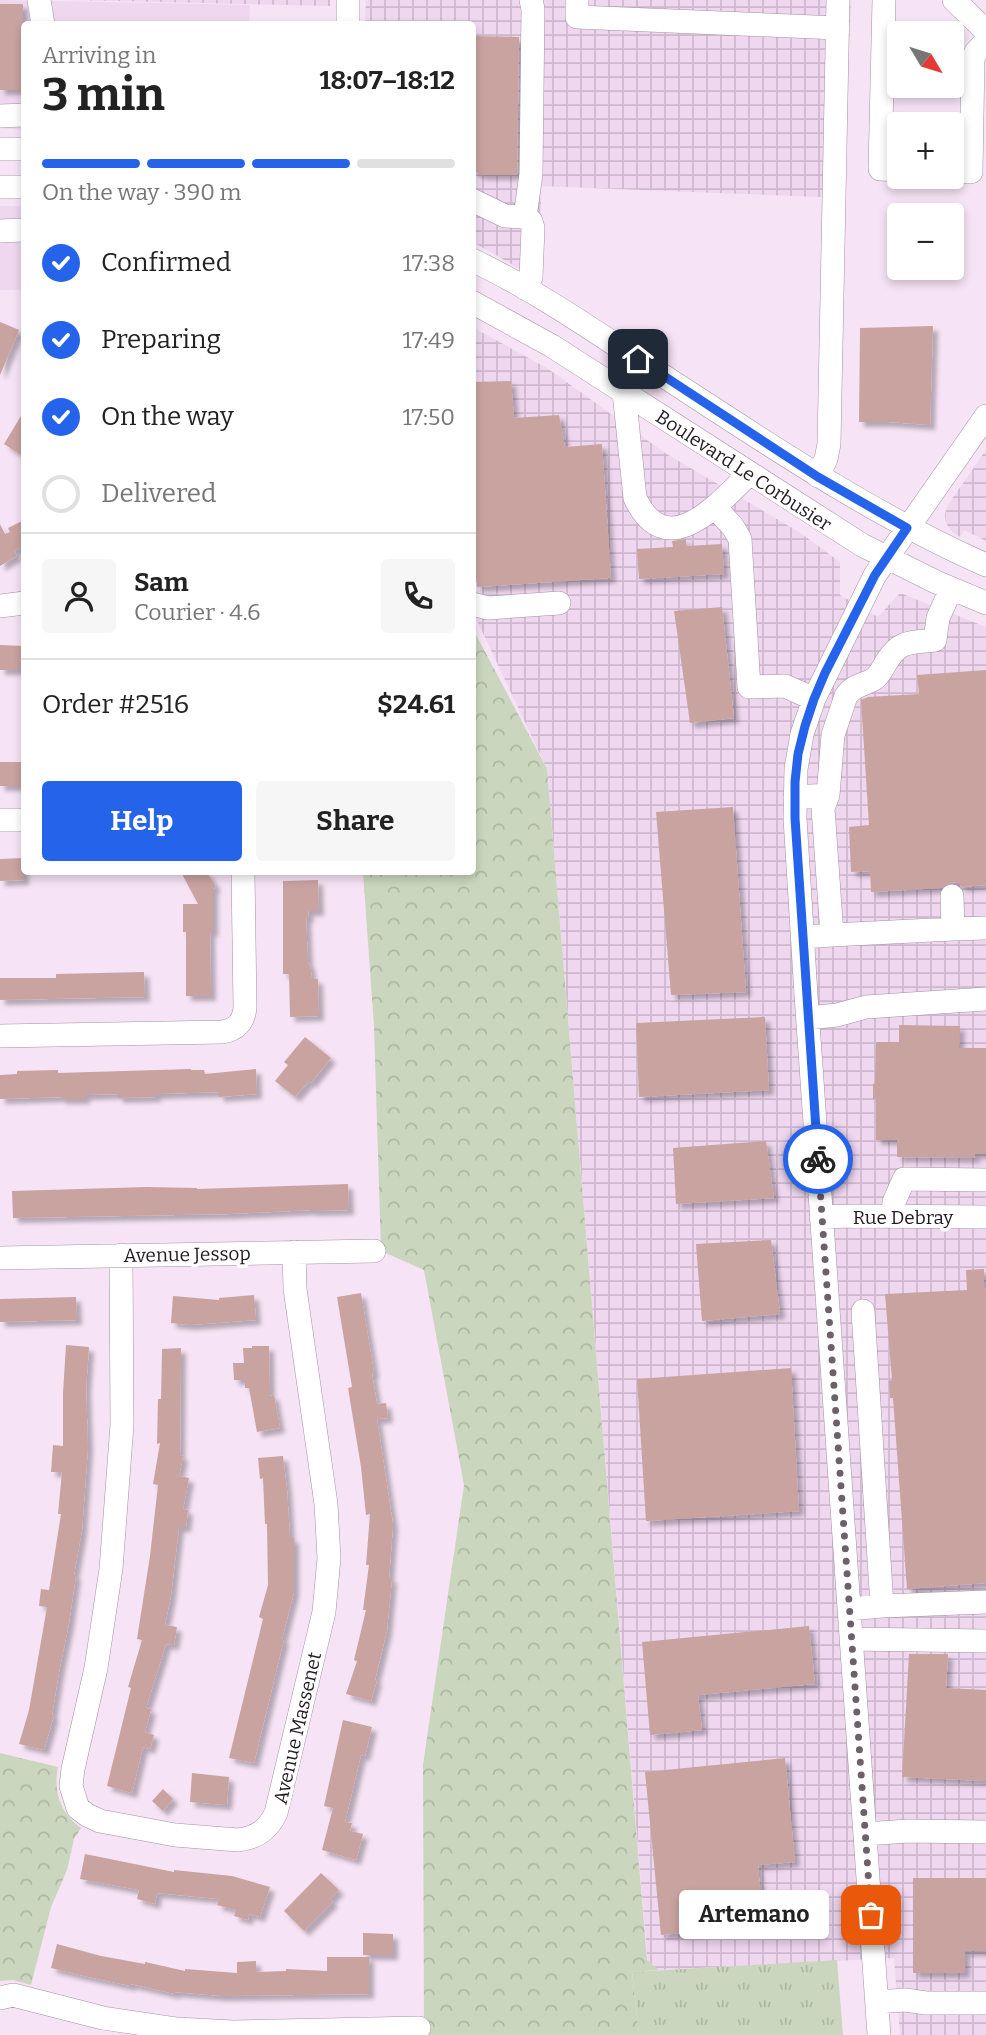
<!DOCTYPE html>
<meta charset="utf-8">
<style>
:root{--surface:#fff;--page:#f6f6f6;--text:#222;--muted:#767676;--line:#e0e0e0;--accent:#2563eb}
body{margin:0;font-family:Bitter,serif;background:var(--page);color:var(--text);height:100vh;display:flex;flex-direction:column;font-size:26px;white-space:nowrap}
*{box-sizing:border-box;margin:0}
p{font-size:23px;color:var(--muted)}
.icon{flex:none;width:38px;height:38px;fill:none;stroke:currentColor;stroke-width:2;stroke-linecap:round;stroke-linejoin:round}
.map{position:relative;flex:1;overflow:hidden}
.details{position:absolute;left:21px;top:21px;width:455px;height:854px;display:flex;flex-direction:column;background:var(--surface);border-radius:7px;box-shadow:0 4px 10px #0003}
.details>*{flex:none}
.needle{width:46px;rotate:128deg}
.tools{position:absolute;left:887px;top:21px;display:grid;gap:14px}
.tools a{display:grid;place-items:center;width:77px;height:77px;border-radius:7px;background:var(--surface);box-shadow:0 4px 10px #0003;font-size:35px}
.pin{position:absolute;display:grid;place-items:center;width:60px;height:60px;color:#fff;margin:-30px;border-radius:14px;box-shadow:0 4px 10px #0006}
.courier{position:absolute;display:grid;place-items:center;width:70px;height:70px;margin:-35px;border:5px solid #2563eb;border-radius:50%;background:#fff;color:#222;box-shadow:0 2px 9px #0007}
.bubble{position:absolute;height:49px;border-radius:7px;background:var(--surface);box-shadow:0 4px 10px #0003;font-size:23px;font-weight:700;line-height:49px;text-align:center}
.headline em{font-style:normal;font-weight:700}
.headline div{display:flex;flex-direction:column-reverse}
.headline{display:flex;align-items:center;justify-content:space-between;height:119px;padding:0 21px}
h1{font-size:46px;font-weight:700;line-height:52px}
.bar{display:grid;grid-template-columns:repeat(4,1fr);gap:10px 7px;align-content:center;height:84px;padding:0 21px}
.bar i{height:9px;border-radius:5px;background:var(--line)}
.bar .active{background:var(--accent)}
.bar p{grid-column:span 4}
.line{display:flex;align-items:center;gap:18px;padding:0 21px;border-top:2px solid var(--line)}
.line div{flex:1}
.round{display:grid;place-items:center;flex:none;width:74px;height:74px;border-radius:7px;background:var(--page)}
ol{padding:0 21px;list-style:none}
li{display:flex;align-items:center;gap:21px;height:77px}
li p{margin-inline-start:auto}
li .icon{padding:7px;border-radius:50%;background:var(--accent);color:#fff;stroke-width:4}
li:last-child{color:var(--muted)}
li i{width:38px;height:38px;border:4px solid var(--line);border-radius:50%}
.action{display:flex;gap:14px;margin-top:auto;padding:14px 21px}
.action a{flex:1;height:80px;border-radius:7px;background:var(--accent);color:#fff;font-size:28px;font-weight:700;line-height:80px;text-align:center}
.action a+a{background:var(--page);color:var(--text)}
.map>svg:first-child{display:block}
.built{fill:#efd7ef}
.industrial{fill:url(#industrial-grid)}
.grass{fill:url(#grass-tufts)}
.forest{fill:url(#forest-crowns)}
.building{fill:#c9a3a0;filter:url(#shadow)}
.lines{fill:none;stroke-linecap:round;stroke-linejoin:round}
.minor-casing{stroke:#a492a3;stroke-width:24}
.minor{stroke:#fff;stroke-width:23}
.done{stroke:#6c606b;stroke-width:7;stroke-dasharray:0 12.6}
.route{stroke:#2563eb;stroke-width:9}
.labels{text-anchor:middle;stroke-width:7;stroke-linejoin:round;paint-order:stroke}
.street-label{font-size:19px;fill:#211a20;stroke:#fff}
</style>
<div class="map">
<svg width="986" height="2035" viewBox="0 0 986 2035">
<defs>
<pattern id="industrial-grid" width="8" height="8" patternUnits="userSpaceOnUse" patternTransform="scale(1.75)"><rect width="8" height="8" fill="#efd7ef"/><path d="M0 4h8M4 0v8" fill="none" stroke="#cdb8cd"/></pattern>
<pattern id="grass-tufts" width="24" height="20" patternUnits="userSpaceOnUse" patternTransform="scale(1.75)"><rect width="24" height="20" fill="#cbd6be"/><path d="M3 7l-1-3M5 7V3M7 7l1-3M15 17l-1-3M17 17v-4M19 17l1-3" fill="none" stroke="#aeb7a3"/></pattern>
<pattern id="forest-crowns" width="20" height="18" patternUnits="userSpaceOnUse" patternTransform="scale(1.75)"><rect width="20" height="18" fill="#cbd6be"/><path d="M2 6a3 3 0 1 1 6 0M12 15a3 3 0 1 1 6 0" fill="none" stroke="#aeb7a3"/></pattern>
<filter id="shadow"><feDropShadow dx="5" dy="5" stdDeviation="2" flood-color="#0004"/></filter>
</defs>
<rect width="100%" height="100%" fill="#f6e3f5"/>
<path class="built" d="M0,0l250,5 -1,19h-225v106l-24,-2z
M0,206h24v84h-24z"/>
<path class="industrial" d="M72,0h258v6z
M366,0h485l-8,198 -302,-12v95l-68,-39 -1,-218h-107z
M472,327l75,41 118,85 134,79 41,30v33l38,22 22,-24 86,34v1408h-86l-6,-77 -235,12 -11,-4 -101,-1197 -74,-157z
M986,450v91l-22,-11 -4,7 -9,-6 -5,-8 -1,-8 2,-9z"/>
<path class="grass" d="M837,1960l6,75h-204l-7,-63z"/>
<path class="forest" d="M473,629l74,140 100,1191 12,10 -27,2 7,63h-213l-2,-7 -1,-263 41,-280 -40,-215 -43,-19 -7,-225 -11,-154h109z
M0,1753l58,14c-5,24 2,46 23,61l-7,11 -7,31 -16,37 -20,78 -18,-5 -13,1z"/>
<path class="building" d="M0,4h23v86h-23z
M472,36l47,1 -2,138h-35l-10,-4z
M0,322l19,8 -19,45z
M933,326l-3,99 -41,-3h-30l1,-94z
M511,381l3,37 45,-3 6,32 37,-3 9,134 -134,9 -5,-50v-155z
M24,411v46l-20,-13z
M24,520v26l-10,5 3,5 -17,10v-42l5,10 5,-2 -2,-4z
M686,539v7l36,-2 2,30 -85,5 -2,-30 36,-2 -1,-6z
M722,607l12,111 -44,5 -16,-112z
M0,645l24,1v24h-24z
M986,670v215l-24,2 -4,-4 -7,-1 -10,6 -70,4 -1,-21 -19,1 -2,-45 20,-2 -8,-125 7,-3 51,-3 -2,-19z
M0,762h24v24h-24z
M733,807l13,185 -75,3 -15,-183z
M24,858v22l-24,1v-22z
M181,872h26l9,15 -3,2v43h-3l1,64h-25v-64h-3v-28h15z
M318,880l1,31h-11l1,7h-3l2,44 2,3 2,14h6l1,37 -29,1 -1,-43h-6v-93z
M144,972l1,25 -145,3v-22h56v-4z
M765,1017l4,73 -130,7 -3,-74z
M899,1025l61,1 -1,22h27v106h-11v4l-78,-1v-17h-21v-41h-3v-15l2,-1 1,-41h23z
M305,1037l26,21 -20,25 -2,-2 -14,16 -20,-16 13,-16 -4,-3z
M191,1069v1h13l1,4 51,-5 1,25 -38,3v-5l-63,2v3l-38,1v-4l-33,1v4h-24v-2l-61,2v-24l17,-1v-3l41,-1v3z
M766,1141l8,57 -98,6 -3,-56z
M348,1184l1,26 -38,1v-1l-81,4 -217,4 -1,-27 135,-4 50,1v1z
M771,1240l9,74 -78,7 -6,-77z
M984,1269v20l2,-1v295l-79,6 -14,-191h-3l-1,-17 3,-1 -7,-86 82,-4 -1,-20z
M361,1293l13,80 -2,1 5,30 9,-1 2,15 -11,1 16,106 -4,53h3l-5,52 -12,50h2l-6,21 -25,-7 11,-33 -3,-1 12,-50h-3l6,-45h-3l4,-51 -4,1 -5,-48 -13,-79 4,-1 -15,-90z
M254,1295l2,25 -66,5 -19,-2 2,-27 46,4v-2z
M76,1297l1,23 -77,2v-23z
M66,1345l23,2 -3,42 2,58 -6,83 -8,45h2l-7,48 -10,49 -7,43h2l-10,35 -25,-6 10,-34 18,-103 -8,-1 2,-17 8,1 12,-76h-3l4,-42h-11l2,-27 10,1v-53z
M252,1346h17l1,50 4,-1 6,33 -23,4 -8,-44h-4v-8h-11l-1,-17h11l-1,-15h9z
M181,1348l-1,107 3,1 -4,20 10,2 -6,31 5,1 -2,17h-7l-8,68 -6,30 12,2 -3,18 -8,-1 -20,64 5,1 -6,23 9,3 -4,14 -7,-2 -11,46 -25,-7 24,-98 -3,-1 14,-47 -5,-1 13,-83 8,-71 -5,-1 7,-41 -3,1 1,-45h3l1,-50z
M791,1368l8,143 -153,10 -9,-142z
M283,1456l4,34 3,48h4v54l-12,47h2l-30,124 -25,-5 34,-139 -4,-2 9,-32 -1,-61h-2l-2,-46 -3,1 -2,-21z
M809,1626l6,58 -117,11 4,35 -52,5 -8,-93z
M909,1654h39l-2,34 40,2v91l-84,-4z
M343,1720l29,7 -7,29 -4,-1 -16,67 7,1 -2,8 13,3 -7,26 -34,-10 11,-42 -9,-2z
M785,1758l10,104 -37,3 5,60 -102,10 -16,-163z
M192,1773l37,4 -2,28 -37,-3z
M163,1789l10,10 -10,12 -11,-10z
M85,1854l89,18v-2l58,6 38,11 -10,30 -11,-3 -1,6 -14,-4 2,-6 -19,-5 2,-6 -62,-6 -2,11 -18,-5 2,-9 -59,-11z
M321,1873l18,17 -9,9 3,3 -29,29 -20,-20z
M913,1878h73v73h-21v22h-52z
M363,1933l30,1v21h-30z
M57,1944l44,12 44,8v-2l40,9v-2l52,4v-11l19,-1v11l30,-1v-2l41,2v-14h42v37l-147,2 -47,-4v2l-44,-10v2l-47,-10 -33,-8z"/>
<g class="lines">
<g class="minor-casing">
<path id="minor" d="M39,0l4,24
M577,0v17l261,11
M884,0l-4,169 20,1
M954,0l32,31
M348,24v-24
M0,116l24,-1
M0,149h24
M952,171l19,1 2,-114 3,-6 10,-11
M0,187h24
M472,200l33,16 20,1 6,4 2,7 -2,49 -5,12
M525,217l6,-43 2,-165 -2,-9
M0,231l24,-1
M472,260c55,26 106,60 156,93 117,75 231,156 358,212
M472,302l80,44 310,199 74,37 50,21
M624,392l11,106c32,67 84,5 114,-24
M818,476l8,-17 3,-15 9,-444
M715,507l18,20 7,12 9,148 36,-1 29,13
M472,604l16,4 71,-5
M0,606l24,-3
M795,797l33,-2 5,-60 13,-39c7,-11 18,-11 28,-17 6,-4 9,-12 13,-18 14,-22 25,-18 48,-21l3,-22 13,-29
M0,820h24
M953,929l33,-1
M832,935l121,-6 -1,-33
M803,937l29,-2 -9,-127 5,-13
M808,1018l29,-3 29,-8 120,-8
M0,1036l222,-4c14,-2 22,-10 23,-25l-2,-135
M893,1216l1,-14 10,-23 82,1
M821,1217l31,-1 134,1
M121,1255l1,170 -11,144 -15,99 -23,101 -2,17 7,22 9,7 13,6 75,14 63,5c18,-2 30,-10 38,-27l48,-201 5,-54 -3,-54 -31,-215 -1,-37
M0,1258l374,-7
M882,1606l104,-4
M849,1609l33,-3 -19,-295
M851,1639l135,2
M865,1834l43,-3 78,1
M0,1998l13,-3 90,23 74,11 56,3 186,-4
M877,2002l28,-2 21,3h60
M879,2035l-73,-1040 -11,-177 1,-49 6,-35 12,-35 61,-124 111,-159"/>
</g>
<use href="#minor" class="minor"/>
</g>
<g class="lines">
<path class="done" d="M818,1159l53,756"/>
<path class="route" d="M638,359l180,118 89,51 -32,47 -50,98 -11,26 -9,27 -7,28 -3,28v36l23,341"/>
</g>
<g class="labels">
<g class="street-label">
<text transform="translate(744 470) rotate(33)" y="7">Boulevard Le Corbusier</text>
<text x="903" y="1224">Rue Debray</text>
<text transform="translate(187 1254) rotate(-1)" y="7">Avenue Jessop</text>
<text transform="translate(297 1728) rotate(-77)" y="7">Avenue Massenet</text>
</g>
</g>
</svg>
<div class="tools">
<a><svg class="needle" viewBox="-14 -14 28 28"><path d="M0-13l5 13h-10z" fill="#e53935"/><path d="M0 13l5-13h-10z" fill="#767676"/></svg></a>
<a>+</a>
<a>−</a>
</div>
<div class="pin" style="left:871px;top:1915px;background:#ea580c"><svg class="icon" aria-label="bag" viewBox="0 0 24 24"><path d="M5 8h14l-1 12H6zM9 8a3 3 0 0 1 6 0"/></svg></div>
<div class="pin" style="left:638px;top:359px;background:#1f2937"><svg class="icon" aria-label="home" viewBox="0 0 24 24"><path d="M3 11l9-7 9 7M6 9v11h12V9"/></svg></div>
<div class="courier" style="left:818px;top:1159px"><svg class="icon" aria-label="bike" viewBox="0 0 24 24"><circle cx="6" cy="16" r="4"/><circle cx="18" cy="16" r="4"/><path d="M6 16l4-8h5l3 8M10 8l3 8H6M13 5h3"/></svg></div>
<div class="bubble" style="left:679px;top:1890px;width:150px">Artemano</div>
<section class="details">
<div class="headline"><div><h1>3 min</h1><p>Arriving in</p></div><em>18:07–18:12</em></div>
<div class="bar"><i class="active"></i><i class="active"></i><i class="active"></i><i></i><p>On the way · 390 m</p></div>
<ol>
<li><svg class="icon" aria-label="check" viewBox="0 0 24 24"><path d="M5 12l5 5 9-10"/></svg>Confirmed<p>17:38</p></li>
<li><svg class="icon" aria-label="check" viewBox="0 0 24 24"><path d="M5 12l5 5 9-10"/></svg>Preparing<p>17:49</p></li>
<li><svg class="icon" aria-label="check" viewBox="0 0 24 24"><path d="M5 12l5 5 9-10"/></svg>On the way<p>17:50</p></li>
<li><i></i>Delivered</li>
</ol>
<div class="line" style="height:126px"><a class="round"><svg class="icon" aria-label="person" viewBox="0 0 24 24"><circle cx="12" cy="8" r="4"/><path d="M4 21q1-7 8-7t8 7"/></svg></a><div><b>Sam</b><p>Courier · 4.6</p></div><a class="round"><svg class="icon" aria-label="phone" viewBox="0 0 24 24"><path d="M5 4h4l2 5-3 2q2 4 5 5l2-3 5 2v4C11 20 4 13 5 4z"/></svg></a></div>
<div class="line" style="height:91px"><div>Order #2516</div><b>$24.61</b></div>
<div class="action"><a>Help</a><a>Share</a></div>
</section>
</div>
